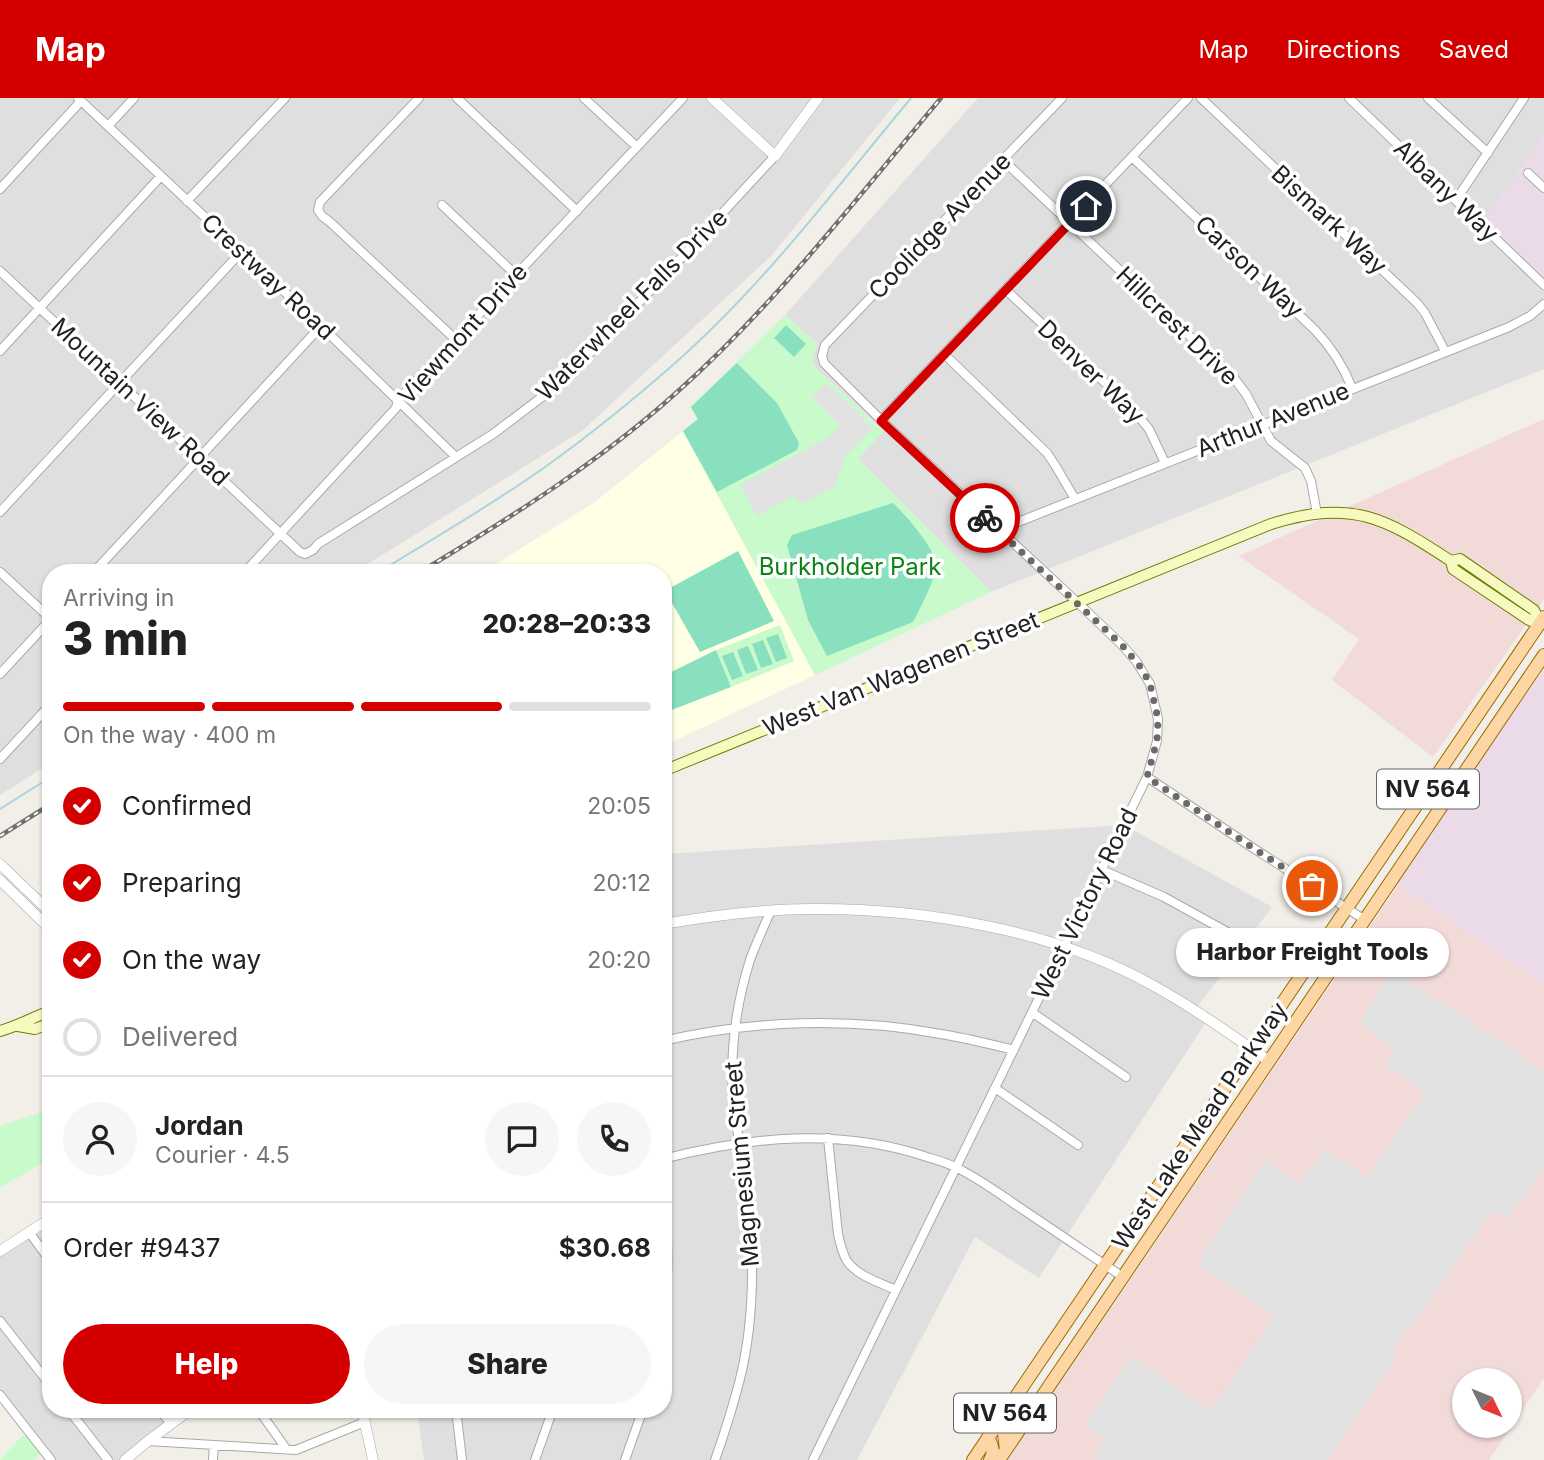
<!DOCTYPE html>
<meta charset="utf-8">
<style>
:root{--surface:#fff;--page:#f6f6f6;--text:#222;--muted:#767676;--line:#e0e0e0;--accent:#d40000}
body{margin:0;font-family:Inter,sans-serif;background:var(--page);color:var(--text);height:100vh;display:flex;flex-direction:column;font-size:26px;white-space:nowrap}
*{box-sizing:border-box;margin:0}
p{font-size:23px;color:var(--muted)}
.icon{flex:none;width:38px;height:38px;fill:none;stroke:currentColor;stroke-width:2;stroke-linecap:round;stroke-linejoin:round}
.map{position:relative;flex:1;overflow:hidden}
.sheet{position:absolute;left:42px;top:466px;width:630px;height:854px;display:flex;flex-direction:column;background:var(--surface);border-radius:28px;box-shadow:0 2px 5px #0004}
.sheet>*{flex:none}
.needle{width:46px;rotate:133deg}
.tools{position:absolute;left:1452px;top:1270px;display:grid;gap:14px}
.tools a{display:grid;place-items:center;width:70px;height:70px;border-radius:50%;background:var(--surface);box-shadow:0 2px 5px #0004;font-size:35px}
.pin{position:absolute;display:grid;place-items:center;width:60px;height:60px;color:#fff;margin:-30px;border:4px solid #fff;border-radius:50%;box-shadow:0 2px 7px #0007}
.courier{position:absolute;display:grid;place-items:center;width:70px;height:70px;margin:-35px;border:5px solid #d40000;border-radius:50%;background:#fff;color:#222;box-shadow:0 2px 9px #0007}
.bubble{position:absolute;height:49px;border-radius:24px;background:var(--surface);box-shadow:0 2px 5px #0004;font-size:23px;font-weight:800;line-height:49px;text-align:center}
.head em{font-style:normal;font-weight:800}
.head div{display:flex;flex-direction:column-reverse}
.head{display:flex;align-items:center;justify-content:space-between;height:119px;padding:0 21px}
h1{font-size:46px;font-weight:800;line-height:52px}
.bar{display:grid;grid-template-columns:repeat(4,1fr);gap:10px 7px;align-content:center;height:84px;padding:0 21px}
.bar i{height:9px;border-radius:5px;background:var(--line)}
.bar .active{background:var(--accent)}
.bar p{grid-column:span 4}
.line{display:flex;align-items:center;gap:18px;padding:0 21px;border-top:2px solid var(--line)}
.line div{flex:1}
.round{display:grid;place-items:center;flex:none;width:74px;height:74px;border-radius:37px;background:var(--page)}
ol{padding:0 21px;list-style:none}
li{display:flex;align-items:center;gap:21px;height:77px}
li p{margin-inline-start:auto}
li .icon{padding:7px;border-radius:50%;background:var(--accent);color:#fff;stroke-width:4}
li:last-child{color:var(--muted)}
li i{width:38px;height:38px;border:4px solid var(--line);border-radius:50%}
.button{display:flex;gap:14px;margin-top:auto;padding:14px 21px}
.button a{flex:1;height:80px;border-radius:42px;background:var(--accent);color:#fff;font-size:28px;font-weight:800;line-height:80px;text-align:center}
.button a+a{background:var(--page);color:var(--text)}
header{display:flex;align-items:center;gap:42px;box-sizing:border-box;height:98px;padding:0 35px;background:var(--accent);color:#fff}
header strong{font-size:33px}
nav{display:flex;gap:38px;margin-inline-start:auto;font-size:24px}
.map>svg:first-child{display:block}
.residential{fill:#e0dfdf}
.commercial{fill:#f2dad9;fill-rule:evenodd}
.industrial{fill:#ebdbe8}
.education{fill:#ffffe5}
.park{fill:#c8facc}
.pitch{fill:#88e0be}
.parking{fill:#e2e2e2}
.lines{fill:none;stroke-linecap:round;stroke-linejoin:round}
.stream{stroke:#aad3df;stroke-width:2}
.minor-casing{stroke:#a9a9a9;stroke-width:10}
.tertiary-casing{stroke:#a9a9a9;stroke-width:11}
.secondary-casing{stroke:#707d05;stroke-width:12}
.primary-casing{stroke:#a06b00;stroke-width:14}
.minor{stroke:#fff;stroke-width:8}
.tertiary{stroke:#fff;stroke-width:10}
.secondary{stroke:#f7fabf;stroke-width:10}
.primary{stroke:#fcd6a4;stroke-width:12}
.rail-casing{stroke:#707070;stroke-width:4.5}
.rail{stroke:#fff;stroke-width:2;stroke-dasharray:5;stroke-linecap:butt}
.done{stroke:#6b6a68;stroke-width:7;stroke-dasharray:0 12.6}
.route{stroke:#d40000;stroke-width:9}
.labels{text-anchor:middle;stroke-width:7;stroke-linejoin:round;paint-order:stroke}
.shield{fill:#fff;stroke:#646464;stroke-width:2}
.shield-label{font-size:23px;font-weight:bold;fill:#222}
.street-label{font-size:24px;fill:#222;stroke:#fff}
.park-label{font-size:24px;fill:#0c8416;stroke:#fff}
</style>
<header>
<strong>Map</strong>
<nav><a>Map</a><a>Directions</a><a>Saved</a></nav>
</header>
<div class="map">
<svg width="1544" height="1362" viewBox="0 0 1544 1362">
<rect width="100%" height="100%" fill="#f2efe9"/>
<path class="residential" d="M0,0h900l-128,157 -189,175 -228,142h-304v191l-51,32z
M978,0h566v37l-58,84 58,58v92l-553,223 -133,-133 25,-28 -69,-65 -2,-7 5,-15 -32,-29z
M1124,727l148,82 -77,103 13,9 -169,259 -64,-41 -118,223h-433l-7,-51h246v-553l4,-2z
M51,1120v191h140l-66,51h-74l-51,-65v-144z"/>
<path class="commercial" d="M1544,321v180l-111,158 -101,-77 27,-41 -120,-83z
M1399,786l145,100v394l-55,82h-481zM1465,1283h45v45h-45z"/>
<path class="industrial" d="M1544,37v142l-58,-58z
M1544,572v314l-152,-104z"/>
<path class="education" d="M683,333l132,244 -152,71v-174h-180l112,-70z"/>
<path class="park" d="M785,217l33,29 -6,14 2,8 69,66 -25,27 133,133 -176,83 -132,-244 14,-12 -7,-12z
M780,527l14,36 -63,26 -15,-37z
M51,1011v49l-51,30v-62z
M23,1337l4,2 14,17 -7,6h-34z"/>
<path class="pitch" d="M786,227l20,19 -12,13 -20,-19z
M737,265l40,40 22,40 -2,7 -80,42 -34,-61 15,-12 -7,-12z
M893,405c15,15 27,29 38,47 1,4 4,6 5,10 2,16 -16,48 -23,62l-86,34 -19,-36 -21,-75 5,-10z
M738,453l36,70 -74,31 -32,-56 2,-8z
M778,536l9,24 -11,4 -10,-24z
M763,542l10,24 -12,4 -9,-24z
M748,548l10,24 -12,4 -9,-24z
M716,552l15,37 -67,26 -1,-37z
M733,554l10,24 -11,4 -10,-24z"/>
<path class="parking" d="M826,285l47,45 -28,28 -10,30 -32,18 -10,-8 -36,20 -17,-31 89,-48 11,-11 -28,-28z
M1395,875l17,10 132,88v95l-37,54 -15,-10 -59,87 -31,38 -6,12 -4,17 -65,96h-228l-6,-4 11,-17 -19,-14 47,-69 79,55 64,-96 -73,-47 -1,-5 1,-8 63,-95 36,24 23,-35 43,28 58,-84 -40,-29 10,-16 -30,-20 -4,-8 26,-43z"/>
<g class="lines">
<path class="stream" d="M379,474c55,-34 113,-67 166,-105 45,-32 88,-67 129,-103 89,-78 162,-176 237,-266
M0,711l51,-32"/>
<g class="minor-casing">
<path id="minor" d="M78,0l243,228 135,131
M419,0l-99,104 -2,8 4,6 8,6 125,117
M457,0l120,113
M584,0l53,49
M1201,0l216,205 8,10 20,38
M1349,0l195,187
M1428,0l60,55
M108,28l26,-28
M1132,59l183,173c17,18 28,35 37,58
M1003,62l231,218 12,16 25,47 34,27 6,13 6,33
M1528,75l16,15
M0,91l81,-88
M1456,102l68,-102
M187,103l98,-103
M442,107l74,70
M0,173l300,281 5,2 8,-4 5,-6 175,-110 70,-53 106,-110 106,-115
M1006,192l124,116 19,23 16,34
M0,253l161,-175
M944,256l103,99 8,12 20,34
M881,322l307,-322
M0,414l241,-260
M998,432l511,-203 21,-11 14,-12
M0,474l51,47
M94,474l227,-246
M245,474l151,-164 2,-8 285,-302
M0,576l51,-55
M0,661l51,-55
M1147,679l103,69 115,74
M1102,772l62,27 67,37
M1033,915l93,64
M663,943c90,-21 187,-24 278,-7 24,4 49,10 73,16
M995,990l83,57
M828,1040l10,96c2,9 4,19 9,27 10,15 34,22 49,29
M663,1061c88,-23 177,-31 264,-2 10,3 21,6 30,11 21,10 40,24 59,37 36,24 71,48 107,72
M663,1103c6,39 6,78 0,118
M29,1134l22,30
M0,1223l51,65
M0,1297l51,65
M68,1311l40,51
M159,1311l12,15
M258,1311l29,41
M456,1311l6,51
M148,1343l148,9 69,-28
M213,1362l1,-15
M535,1362l18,-51
M625,1362l18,-51
M715,1362c9,-25 17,-51 24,-77 11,-42 14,-88 13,-132 0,-25 -2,-51 -6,-75 -3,-23 -10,-45 -12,-68 -5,-50 1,-100 16,-148 6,-17 14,-33 21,-50
M813,1362l334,-683 10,-36 1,-22 -8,-35 -14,-23 -14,-16 -45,-43 -196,-182 -57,-57 -2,-7 3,-11 237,-247"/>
</g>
<g class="tertiary-casing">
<path id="tertiary" d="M712,0l63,58 43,-58
M0,766l51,49
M0,782l51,50
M663,826c49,-8 98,-15 148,-15 112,-1 244,21 343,77 40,22 78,49 115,75
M0,1153l51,-33
M362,1311l11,51
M125,1362l23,-19 43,-32"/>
</g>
<g class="secondary-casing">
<path id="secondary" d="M1451,463l2,8 76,51 12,4
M663,673l608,-247c81,-25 113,-7 180,37l9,-2 74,51 6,13
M18,928l17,3 16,-6
M0,933c18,-5 33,-14 51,-20"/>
</g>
<g class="primary-casing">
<path id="primary" d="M988,1339c4,8 7,15 2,23
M1006,1352l-2,-17 14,-28
M973,1362l571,-843
M999,1362l545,-805"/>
</g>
<use href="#minor" class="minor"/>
<use href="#tertiary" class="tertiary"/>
<use href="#secondary" class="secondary"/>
<use href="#primary" class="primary"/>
<g class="rail-casing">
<path id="rail" d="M420,474c90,-54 178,-109 256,-179 99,-88 180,-194 265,-295
M0,738l51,-32"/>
</g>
<use href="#rail" class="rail"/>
</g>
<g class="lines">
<path class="done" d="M985,420l137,127 20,24 8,15 8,35 -1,22 -10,36 103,69 62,40"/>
<path class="route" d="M985,420l-104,-97 205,-215"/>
</g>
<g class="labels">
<g class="shield">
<rect x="1377" y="671.5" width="102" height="39" rx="5"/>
<rect x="954" y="1295.5" width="102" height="39" rx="5"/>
</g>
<g class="shield-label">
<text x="1428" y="699">NV 564</text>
<text x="1005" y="1323">NV 564</text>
</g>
<g class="street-label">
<text transform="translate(1446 93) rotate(44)" y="8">Albany Way</text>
<text transform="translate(1329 122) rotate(43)" y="8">Bismark Way</text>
<text transform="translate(940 128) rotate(-46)" y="8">Coolidge Avenue</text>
<text transform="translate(1249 169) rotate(43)" y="8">Carson Way</text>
<text transform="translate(268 179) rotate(43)" y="8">Crestway Road</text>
<text transform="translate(632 207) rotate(-45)" y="8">Waterwheel Falls Drive</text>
<text transform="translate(1177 228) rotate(44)" y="8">Hillcrest Drive</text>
<text transform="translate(463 236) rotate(-48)" y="8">Viewmont Drive</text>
<text transform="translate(1091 274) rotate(44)" y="8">Denver Way</text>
<text transform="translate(140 304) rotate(43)" y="8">Mountain View Road</text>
<text transform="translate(1273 322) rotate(-22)" y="8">Arthur Avenue</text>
<text transform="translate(901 576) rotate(-22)" y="8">West Van Wagenen Street</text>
<text transform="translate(1085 806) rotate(-64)" y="8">West Victory Road</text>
<text transform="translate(1200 1028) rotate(-56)" y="8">West Lake Mead Parkway</text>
<text transform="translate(742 1066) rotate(-95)" y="8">Magnesium Street</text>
</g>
<g class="park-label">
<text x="850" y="477">Burkholder Park</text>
</g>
</g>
</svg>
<div class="tools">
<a><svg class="needle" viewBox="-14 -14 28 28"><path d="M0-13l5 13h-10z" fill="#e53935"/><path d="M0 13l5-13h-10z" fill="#767676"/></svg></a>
</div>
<div class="pin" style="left:1312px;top:788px;background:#ea580c"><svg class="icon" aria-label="bag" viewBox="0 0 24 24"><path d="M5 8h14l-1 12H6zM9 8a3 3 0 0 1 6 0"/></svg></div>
<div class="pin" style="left:1086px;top:108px;background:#1f2937"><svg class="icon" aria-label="home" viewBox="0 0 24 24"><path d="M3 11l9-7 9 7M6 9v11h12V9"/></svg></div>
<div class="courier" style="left:985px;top:420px"><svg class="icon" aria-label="bike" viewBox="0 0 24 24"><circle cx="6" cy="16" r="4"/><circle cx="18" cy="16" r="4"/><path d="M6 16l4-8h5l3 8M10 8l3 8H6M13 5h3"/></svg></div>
<div class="bubble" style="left:1176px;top:830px;width:273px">Harbor Freight Tools</div>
<section class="sheet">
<div class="head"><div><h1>3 min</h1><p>Arriving in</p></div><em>20:28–20:33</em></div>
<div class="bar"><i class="active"></i><i class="active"></i><i class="active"></i><i></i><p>On the way · 400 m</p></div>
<ol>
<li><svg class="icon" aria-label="check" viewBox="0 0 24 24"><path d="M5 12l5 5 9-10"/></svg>Confirmed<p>20:05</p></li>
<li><svg class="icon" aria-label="check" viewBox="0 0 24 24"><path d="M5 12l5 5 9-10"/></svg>Preparing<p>20:12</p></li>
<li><svg class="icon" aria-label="check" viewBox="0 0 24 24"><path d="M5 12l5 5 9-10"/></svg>On the way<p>20:20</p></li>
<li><i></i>Delivered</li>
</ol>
<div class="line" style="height:126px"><a class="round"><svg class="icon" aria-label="person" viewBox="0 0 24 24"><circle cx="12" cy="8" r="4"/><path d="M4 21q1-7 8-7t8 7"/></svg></a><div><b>Jordan</b><p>Courier · 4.5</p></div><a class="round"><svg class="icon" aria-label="chat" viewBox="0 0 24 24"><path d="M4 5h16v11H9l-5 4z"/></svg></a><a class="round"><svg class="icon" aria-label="phone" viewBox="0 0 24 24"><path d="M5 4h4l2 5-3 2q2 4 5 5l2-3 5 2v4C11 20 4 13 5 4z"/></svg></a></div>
<div class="line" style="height:91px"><div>Order #9437</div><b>$30.68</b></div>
<div class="button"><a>Help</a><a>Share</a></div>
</section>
</div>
